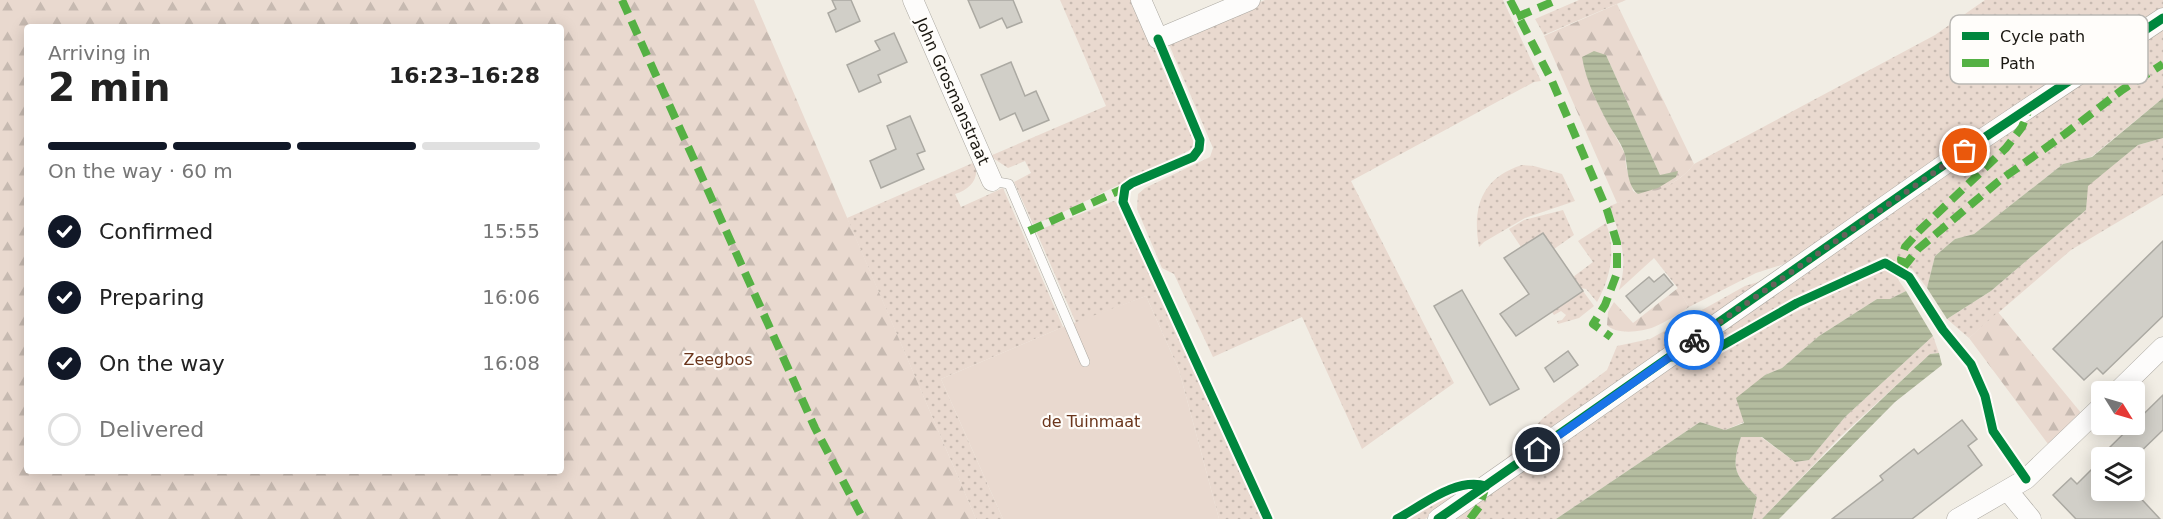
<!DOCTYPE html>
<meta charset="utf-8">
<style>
:root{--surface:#fff;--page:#f6f6f6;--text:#222;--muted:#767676;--line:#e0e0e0;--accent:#111827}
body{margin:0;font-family:"DejaVu Sans",sans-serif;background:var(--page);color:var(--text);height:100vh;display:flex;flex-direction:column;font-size:22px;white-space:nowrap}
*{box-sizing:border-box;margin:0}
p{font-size:20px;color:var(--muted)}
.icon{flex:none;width:33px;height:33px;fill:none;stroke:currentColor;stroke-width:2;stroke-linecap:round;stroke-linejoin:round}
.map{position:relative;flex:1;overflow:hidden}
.sheet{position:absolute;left:24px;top:24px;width:540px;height:450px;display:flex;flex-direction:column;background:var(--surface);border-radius:6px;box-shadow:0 3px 15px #0003}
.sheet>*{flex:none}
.needle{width:39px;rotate:127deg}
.fabs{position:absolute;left:2091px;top:381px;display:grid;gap:12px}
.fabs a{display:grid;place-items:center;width:54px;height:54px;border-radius:6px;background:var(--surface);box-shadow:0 3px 15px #0003;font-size:30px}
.pin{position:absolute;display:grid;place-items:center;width:51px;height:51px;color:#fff;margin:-26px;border:3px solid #fff;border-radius:50%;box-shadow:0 2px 6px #0007}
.courier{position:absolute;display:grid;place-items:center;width:60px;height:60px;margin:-30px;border:4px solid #1a73e8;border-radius:50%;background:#fff;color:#222;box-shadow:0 2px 8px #0007}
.overview em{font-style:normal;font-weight:600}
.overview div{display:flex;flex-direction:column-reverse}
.overview{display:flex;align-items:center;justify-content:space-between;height:102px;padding:0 24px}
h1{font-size:39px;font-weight:600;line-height:45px}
.bar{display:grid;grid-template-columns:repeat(4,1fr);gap:9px 6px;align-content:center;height:72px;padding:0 24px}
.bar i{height:8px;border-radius:4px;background:var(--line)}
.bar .selected{background:var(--accent)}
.bar p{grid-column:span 4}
ol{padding:0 24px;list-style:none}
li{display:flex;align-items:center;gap:18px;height:66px}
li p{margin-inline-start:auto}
li .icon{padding:6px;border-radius:50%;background:var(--accent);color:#fff;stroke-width:4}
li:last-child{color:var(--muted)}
li i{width:33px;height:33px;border:3px solid var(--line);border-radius:50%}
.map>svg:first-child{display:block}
.grass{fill:url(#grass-dots)}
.forest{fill:url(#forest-firs);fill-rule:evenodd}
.garden{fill:#e9d9cf}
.water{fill:url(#water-rules)}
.building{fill:#d1cfc8;stroke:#aba9a2;stroke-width:1.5}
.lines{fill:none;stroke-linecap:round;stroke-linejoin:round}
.service-casing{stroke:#aba8a1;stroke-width:10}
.minor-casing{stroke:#aba8a1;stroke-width:21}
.service{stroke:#fdfcfb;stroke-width:9}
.minor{stroke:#fdfcfb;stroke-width:20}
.quiet{stroke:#55b144;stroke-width:8;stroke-dasharray:15 8;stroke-linecap:butt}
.cycleway-casing{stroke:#fffdfa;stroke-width:13}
.cycleway{stroke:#00873e;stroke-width:9}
.done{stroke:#65625b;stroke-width:6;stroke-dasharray:0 10.8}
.route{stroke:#1a73e8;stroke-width:8}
.labels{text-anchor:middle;stroke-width:4.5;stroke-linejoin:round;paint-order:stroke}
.street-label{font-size:16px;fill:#1a1711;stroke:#fffdfa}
.park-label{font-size:16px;fill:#6a351b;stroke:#fffdfa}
.key{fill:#fffdfa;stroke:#bab8b4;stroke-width:1.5}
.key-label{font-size:16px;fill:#1a1711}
</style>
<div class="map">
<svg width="2163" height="519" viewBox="0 0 2163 519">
<defs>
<pattern id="grass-dots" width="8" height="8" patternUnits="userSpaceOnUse" patternTransform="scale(1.5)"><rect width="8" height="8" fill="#e9d9cf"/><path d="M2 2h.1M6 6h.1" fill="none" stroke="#c7bab1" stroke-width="1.8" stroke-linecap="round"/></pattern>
<pattern id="forest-firs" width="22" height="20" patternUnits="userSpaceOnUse" patternTransform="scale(1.5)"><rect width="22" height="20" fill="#e9d9cf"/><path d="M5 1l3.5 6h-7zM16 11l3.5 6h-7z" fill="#c7bab1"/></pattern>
<pattern id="water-rules" width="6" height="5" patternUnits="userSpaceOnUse" patternTransform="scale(1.5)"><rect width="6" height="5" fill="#b4bc9f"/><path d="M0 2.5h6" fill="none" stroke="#9aa188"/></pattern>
</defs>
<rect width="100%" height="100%" fill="#f1ede4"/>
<path class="grass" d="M1060,0h74l62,147 -145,71 -18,6 -19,-42 17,-9 -6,-12 -17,7 -18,-12 116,-50z
M1265,0h238l38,81 -7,1 -183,99 103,202 -92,66 -60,-132 -89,40 -39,-83 -12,-6 -25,-59 1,-15 7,-6 65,-31 3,-9 -45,-106z
M1579,0h47l-82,35 -9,-16z
M1985,0h178v8l-373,254 -34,11 -67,34 -12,-20 -23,-29 -35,32c10,-32 1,-53 -9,-84 29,-13 63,-14 84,-42l241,-129z
M2163,25v73l-72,59 -28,7 -89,70 -19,5 -20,17 -8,32 -15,-19 -23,-10 -30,8 -158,86 -7,-3z
M2163,138v57l-92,55 -102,88 -22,-19 44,-28 95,-81 1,-24 51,-41z
M975,162c5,17 -5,27 -20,32l6,13 42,-19 60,139 -122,52 62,140h-27l-129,-301z
M1522,165l12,1 28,8 13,27 -50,17 -41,24 -5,5c-7,-39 2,-69 43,-82z
M1114,201l6,4 141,314h-42l-40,-149 -33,-74 -70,27 -40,-92z
M1563,210l11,25 -20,14 -11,-16 -22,14 -12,-18 15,-9z
M1606,223c10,27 5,54 -9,79l-11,-13 -5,-1 -8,-11 20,-15 -15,-21z
M1880,269l13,3 13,19 -16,8h-13l-58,37 -37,32 -17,7 -21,47 -19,8 -25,-8 -144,97h-107l225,-158 22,2z
M1768,279l-273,192 48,-53 64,-48 10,-24 33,-7 95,-53z
M1583,291l11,15 -15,12 -21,6 -1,-3 5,-1 4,-5 -5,-4 -7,4 -2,-3z
M1933,336l6,17 -9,1 -91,84 -77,81h-10l5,-22c-23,-23 -26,-28 -16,-60h20l34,25 14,-2 36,-43z
M1465,491l-40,28h-20l47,-26z"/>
<path class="forest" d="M0,0h754l222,519h-976zM27,27h534v444h-534z
M1617,4l77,160c-18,24 -49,31 -77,39l-73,-167zM1606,55l54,120 -22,19 -5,-3 -7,-25 -1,-12 -26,-48 -14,-35z
M1678,288l11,19c-11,7 -23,15 -35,20 -12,5 -38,8 -47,-2l1,-13 6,-10 19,21z
M1998,312l84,102 -34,30 -79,-106z"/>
<path class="garden" d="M1146,296l33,74 40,149h-216l-62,-140 122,-52z"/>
<path class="water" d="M1594,51l12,4 54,120 18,-4 -2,6 -18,11 -20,6c-11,-8 -10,-26 -13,-39 -2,-9 -10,-20 -15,-28 -12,-22 -24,-45 -28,-70z
M2163,98v40l-25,7 -50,41 -2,24 -95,81 -44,28 -20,-31 8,-32 20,-17 19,-5 89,-70 29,-7z
M1906,291l27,45 -88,81 -36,43 -14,2 -33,-25h-21c-10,32 -7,37 16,60l-5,22h-196l144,-97 25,8 19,-7 -8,-25 29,-23 17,-7 37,-32 58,-37h13z
M1939,353l3,12 -47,37 -116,117h-17c54,-57 110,-112 168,-165z"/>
<path class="building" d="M832,0h19l9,21 -24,11 -8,-19 8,-4z
M968,0h45l9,22 -15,6 -5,-10 -22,10z
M894,33l13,29 -29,13 3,7 -22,10 -12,-27 33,-15 -5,-9z
M1011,62l14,34 11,-5 13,29 -26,11 -8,-18 -15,7 -19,-45z
M910,116l15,35 -8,3 7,15 -43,19 -11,-27 26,-12 -9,-23z
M1543,233l40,58 -67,45 -16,-22 29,-20 -25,-36z
M2163,241v75l-60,58 -6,-6 -13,12 -31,-31z
M1664,274l9,11 -33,28 -14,-17 23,-19 5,5z
M1462,290l57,99 -29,16 -56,-99z
M1568,351l10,14 -24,17 -9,-14z
M2163,395v35l-29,28h-19l-8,-8z
M1962,420l15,19 -9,7 14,19 -70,54h-80l51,-39 -3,-4 34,-27 4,5z
M2102,459v31h31l27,29h-84l-23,-24 18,-17 6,6z"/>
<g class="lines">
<g class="service-casing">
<path id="service" d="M992,181l17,3 76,178"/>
</g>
<g class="minor-casing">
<path id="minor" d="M913,0l79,181
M1141,0l17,39 92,-39
M2117,392l46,-45
M2008,491l23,28
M1438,519l510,-357 215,-144
M1957,519l69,-40 76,-73"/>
</g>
<use href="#service" class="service"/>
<use href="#minor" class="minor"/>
<path class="quiet" d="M622,0l193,428 48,91
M1510,0l42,81 55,129 10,33v30l-12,32 -12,19 18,13
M1517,17l40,-17
M1029,231l96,-43
M1903,268l15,-19 81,-68 66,-47 57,-44 41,-26
M1903,272l-2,-13 4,-12 15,-17 86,-82 16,-21 7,-18
M1470,519l9,-12 7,-21"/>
<g class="cycleway-casing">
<path id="cycleway" d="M1158,39l42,101 -1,9 -6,8 -61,26 -7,5 -2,14 145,317
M1671,357h31l95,-54 88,-40 24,14 34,53 28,34 14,32 8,35 33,48
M1397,519c26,-14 59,-42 89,-33
M1438,519l510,-357 215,-144"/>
</g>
<use href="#cycleway" class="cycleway"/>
</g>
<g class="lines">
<path class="done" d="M1694,340l271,-189"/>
<path class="route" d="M1538,450l156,-110"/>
</g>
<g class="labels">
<g class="street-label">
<text transform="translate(953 91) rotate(66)" y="6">John Grosmanstraat</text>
</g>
<g class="park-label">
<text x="718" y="365">Zeegbos</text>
<text x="1091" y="427">de Tuinmaat</text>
</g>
</g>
<rect x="1950" y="15" width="198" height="69" rx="9" class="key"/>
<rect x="1962" y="32" width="27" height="8" fill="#00873e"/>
<rect x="1962" y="59" width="27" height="8" fill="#55b144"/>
<g class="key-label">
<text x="2000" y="42">Cycle path</text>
<text x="2000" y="69">Path</text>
</g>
</svg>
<div class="fabs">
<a><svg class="needle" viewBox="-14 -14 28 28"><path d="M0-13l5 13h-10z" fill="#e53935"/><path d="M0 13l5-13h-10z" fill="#767676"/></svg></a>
<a><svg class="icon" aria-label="layers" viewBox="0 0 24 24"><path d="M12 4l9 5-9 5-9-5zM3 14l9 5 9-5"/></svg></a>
</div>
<div class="pin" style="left:1965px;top:151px;background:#ea580c"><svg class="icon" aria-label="bag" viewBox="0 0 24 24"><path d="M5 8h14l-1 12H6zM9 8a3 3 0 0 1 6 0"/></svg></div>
<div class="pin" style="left:1538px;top:450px;background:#1f2937"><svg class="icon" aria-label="home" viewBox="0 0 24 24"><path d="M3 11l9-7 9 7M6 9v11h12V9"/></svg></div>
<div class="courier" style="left:1694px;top:340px"><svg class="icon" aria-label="bike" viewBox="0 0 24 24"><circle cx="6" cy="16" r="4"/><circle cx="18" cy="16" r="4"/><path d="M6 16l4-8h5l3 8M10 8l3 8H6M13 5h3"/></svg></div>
<section class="sheet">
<div class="overview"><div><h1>2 min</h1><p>Arriving in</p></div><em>16:23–16:28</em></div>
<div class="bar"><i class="selected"></i><i class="selected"></i><i class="selected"></i><i></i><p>On the way · 60 m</p></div>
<ol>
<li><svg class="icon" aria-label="check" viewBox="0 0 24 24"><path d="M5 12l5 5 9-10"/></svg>Confirmed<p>15:55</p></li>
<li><svg class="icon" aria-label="check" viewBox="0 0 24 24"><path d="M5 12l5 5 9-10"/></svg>Preparing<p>16:06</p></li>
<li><svg class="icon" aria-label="check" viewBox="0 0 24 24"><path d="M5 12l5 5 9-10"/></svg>On the way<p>16:08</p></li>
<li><i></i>Delivered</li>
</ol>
</section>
</div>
